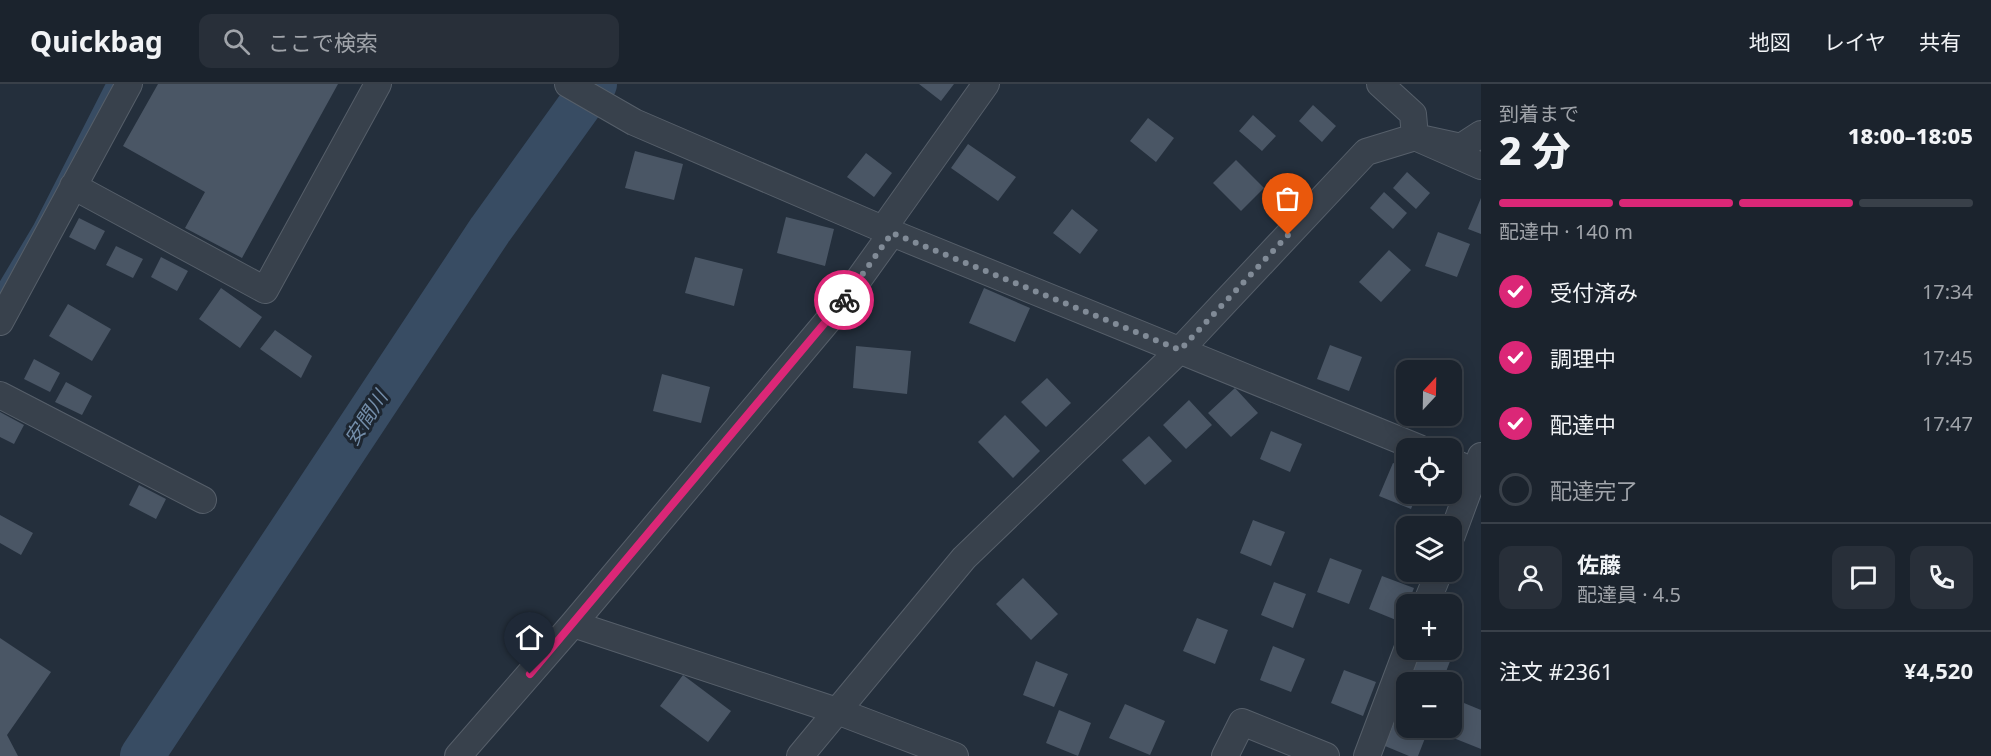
<!DOCTYPE html>
<html lang="ja">
<meta charset="utf-8">
<style>
:root{--surface:#1b232d;--page:#282f39;--text:#f1f3f6;--muted:#a0a4aa;--line:#394049;--accent:#db2777}
body{margin:0;font-family:"Noto Sans","Noto Sans JP",sans-serif;background:var(--page);color:var(--text);height:100vh;display:flex;flex-direction:column;font-size:22px;white-space:nowrap}
*{box-sizing:border-box;margin:0}
p{font-size:20px;color:var(--muted)}
.icon{flex:none;width:33px;height:33px;fill:none;stroke:currentColor;stroke-width:2;stroke-linecap:round;stroke-linejoin:round}
.map{position:relative;flex:1;overflow:hidden}
.details{display:flex;flex-direction:column;background:var(--surface);width:510px}
.details>*{flex:none}
.needle{width:39px;rotate:22deg}
.tools{position:absolute;left:1396px;top:276px;display:grid;gap:12px}
.tools a{display:grid;place-items:center;width:66px;height:66px;border-radius:12px;background:var(--surface);box-shadow:0 3px 15px #0003,0 0 0 2px var(--line);font-size:30px}
.pin{position:absolute;display:grid;place-items:center;width:51px;height:51px;color:#fff;margin:-62px -26px;border-radius:50% 50% 50% 0;rotate:-45deg;box-shadow:0 0 6px #0007}
.pin .icon{rotate:45deg}
.courier{position:absolute;display:grid;place-items:center;width:60px;height:60px;margin:-30px;border:4px solid #db2777;border-radius:50%;background:#fff;color:#222;box-shadow:0 2px 8px #0007}
.head em{font-style:normal;font-weight:800}
.head div{display:flex;flex-direction:column-reverse}
.head{display:flex;align-items:center;justify-content:space-between;height:102px;padding:0 18px}
h1{font-size:39px;font-weight:800;line-height:45px}
.bar{display:grid;grid-template-columns:repeat(4,1fr);gap:9px 6px;align-content:center;height:72px;padding:0 18px}
.bar i{height:8px;border-radius:4px;background:var(--line)}
.bar .on{background:var(--accent)}
.bar p{grid-column:span 4}
.line{display:flex;align-items:center;gap:15px;padding:0 18px;border-top:2px solid var(--line)}
.line div{flex:1}
.round{display:grid;place-items:center;flex:none;width:63px;height:63px;border-radius:12px;background:var(--page)}
ol{padding:0 18px;list-style:none}
li{display:flex;align-items:center;gap:18px;height:66px}
li p{margin-inline-start:auto}
li .icon{padding:6px;border-radius:50%;background:var(--accent);color:#fff;stroke-width:4}
li:last-child{color:var(--muted)}
li i{width:33px;height:33px;border:3px solid var(--line);border-radius:50%}
header{display:flex;align-items:center;gap:36px;box-sizing:border-box;height:84px;padding:0 30px;background:var(--surface);border-bottom:2px solid var(--line)}
header strong{font-size:28px}
nav{display:flex;gap:33px;margin-inline-start:auto;font-size:21px}
.search{width:420px;height:54px;background:var(--page);display:flex;align-items:center;gap:15px;box-sizing:border-box;padding:0 21px;border-radius:12px;color:var(--muted);font-size:22px}
main{display:flex;flex:1;min-height:0}
.map>svg:first-child{display:block}
.lines{fill:none;stroke-linecap:round;stroke-linejoin:round}
.stream{stroke:#384c63;stroke-width:8}
.river{stroke:#384c63;stroke-width:44}
.building{fill:#4a5665}
.minor-casing{stroke:#565f6a;stroke-width:28}
.minor{stroke:#38414c;stroke-width:26}
.done{stroke:#818b97;stroke-width:6;stroke-dasharray:0 10.8}
.route{stroke:#db2777;stroke-width:8}
.labels{text-anchor:middle;stroke-width:6;stroke-linejoin:round;paint-order:stroke}
.water-label{font-size:20px;font-style:italic;fill:#748eaa;stroke:#1d2631}
</style>
<header>
<strong>Quickbag</strong>
<div class="search"><svg class="icon" aria-label="search" viewBox="0 0 24 24"><circle cx="10" cy="10" r="6"/><path d="M15 15l6 6"/></svg>ここで検索</div>
<nav><a>地図</a><a>レイヤ</a><a>共有</a></nav>
</header>
<main>
<div class="map">
<svg width="1481" height="672" viewBox="0 0 1481 672">
<rect width="100%" height="100%" fill="#242f3c"/>
<g class="lines">
<path class="stream" d="M0,205l37,-62 73,-143"/>
<path class="river" d="M142,672l348,-526 105,-146"/>
</g>
<path class="building" d="M158,0h180l-96,174 -57,-30 20,-36 -82,-46z
M919,0h35l-13,17z
M1313,21l23,21 -14,16 -23,-21z
M1253,31l23,21 -14,15 -23,-20z
M1148,34l26,20 -18,24 -26,-21z
M968,60l48,33 -18,24 -47,-33z
M635,67l48,13 -9,36 -49,-12z
M866,69l26,20 -18,24 -27,-20z
M1236,76l28,28 -23,23 -28,-28z
M1407,88l23,21 -14,16 -23,-21z
M1384,108l23,21 -14,16 -23,-21z
M1481,114v36l-13,-5z
M1072,125l26,21 -18,24 -27,-21z
M786,133l48,12 -9,37 -48,-13z
M79,134l26,13 -10,19 -26,-13z
M1438,148l32,12 -13,33 -32,-11z
M116,162l27,13 -10,19 -27,-13z
M1389,166l22,20 -30,32 -22,-20z
M161,173l27,14 -11,20 -26,-14z
M695,173l48,12 -9,37 -49,-13z
M221,204l41,29 -22,31 -41,-29z
M984,204l46,20 -15,34 -46,-19z
M68,220l43,25 -19,32 -43,-25z
M275,246l37,26 -11,22 -41,-29z
M1330,261l32,12 -13,34 -32,-12z
M856,262l55,5 -4,43 -54,-6z
M34,275l26,14 -10,19 -26,-13z
M662,290l48,13 -9,36 -48,-12z
M1047,294l24,25 -25,24 -25,-25z
M66,298l26,14 -10,19 -27,-13z
M1235,304l23,25 -27,24 -23,-24z
M1189,316l23,25 -26,24 -23,-24z
M0,328l24,13 -10,19 -14,-7z
M1005,331l35,36 -27,27 -35,-36z
M1271,347l31,13 -12,28 -30,-13z
M1149,352l23,25 -27,24 -23,-25z
M1393,379l14,5v26h10l-6,15 -32,-13z
M139,401l27,14 -10,20 -27,-14z
M0,431l33,18 -12,22 -21,-12z
M1253,436l32,12 -14,34 -31,-13z
M1330,474l32,12 -13,34 -32,-12z
M1382,492l32,12 -13,34 -32,-13z
M1023,494l35,36 -27,26 -35,-36z
M1274,498l32,12 -13,34 -32,-13z
M1197,534l31,12 -13,34 -32,-13z
M0,554l51,34 -44,63 11,21h-18z
M1273,562l32,13 -14,33 -31,-12z
M1418,566l36,1 -12,31 -33,-10z
M1036,577l32,13 -14,33 -31,-12z
M1344,586l32,12 -13,34 -32,-13z
M683,591l48,36 -23,31 -48,-36z
M1464,619l17,7v39l-30,-12z
M1125,620l40,17 -15,34 -41,-17z
M1059,626l32,13 -13,33 -32,-13z
M1398,629l9,3v12h22l-11,28h-9l-24,-10z"/>
<g class="lines">
<g class="minor-casing">
<path id="minor" d="M568,0l66,38 258,111 527,215
M1380,0l33,30 2,23 66,29
M73,102l192,104 113,-206
M883,145l103,-145
M0,238l129,-238
M0,311l203,105
M1452,378l29,12
M1452,451l29,-79
M1426,520l13,-32
M573,540l264,87 118,45
M458,672l115,-132 263,-313 56,-78
M800,672l164,-198 216,-208 186,-198 49,-15 46,10 20,-13
M1225,672l17,-34 84,34
M1367,672l40,-106"/>
</g>
<use href="#minor" class="minor"/>
</g>
<g class="lines">
<path class="done" d="M844,216l48,-67 288,117 108,-115"/>
<path class="route" d="M530,590l314,-374"/>
</g>
<g class="labels">
<g class="water-label">
<text transform="translate(366 334) rotate(-57)" y="7">安間川</text>
</g>
</g>
</svg>
<div class="tools">
<a><svg class="needle" viewBox="-14 -14 28 28"><path d="M0-13l5 13h-10z" fill="#e53935"/><path d="M0 13l5-13h-10z" fill="#a0a4aa"/></svg></a>
<a><svg class="icon" aria-label="locate" viewBox="0 0 24 24"><circle cx="12" cy="12" r="6"/><path d="M12 2v4M12 18v4M2 12h4M18 12h4"/></svg></a>
<a><svg class="icon" aria-label="layers" viewBox="0 0 24 24"><path d="M12 4l9 5-9 5-9-5zM3 14l9 5 9-5"/></svg></a>
<a>+</a>
<a>−</a>
</div>
<div class="pin" style="left:1288px;top:151px;background:#ea580c"><svg class="icon" aria-label="bag" viewBox="0 0 24 24"><path d="M5 8h14l-1 12H6zM9 8a3 3 0 0 1 6 0"/></svg></div>
<div class="pin" style="left:530px;top:590px;background:#1f2937"><svg class="icon" aria-label="home" viewBox="0 0 24 24"><path d="M3 11l9-7 9 7M6 9v11h12V9"/></svg></div>
<div class="courier" style="left:844px;top:216px"><svg class="icon" aria-label="bike" viewBox="0 0 24 24"><circle cx="6" cy="16" r="4"/><circle cx="18" cy="16" r="4"/><path d="M6 16l4-8h5l3 8M10 8l3 8H6M13 5h3"/></svg></div>
</div>
<section class="details">
<div class="head"><div><h1>2 分</h1><p>到着まで</p></div><em>18:00–18:05</em></div>
<div class="bar"><i class="on"></i><i class="on"></i><i class="on"></i><i></i><p>配達中 · 140 m</p></div>
<ol>
<li><svg class="icon" aria-label="check" viewBox="0 0 24 24"><path d="M5 12l5 5 9-10"/></svg>受付済み<p>17:34</p></li>
<li><svg class="icon" aria-label="check" viewBox="0 0 24 24"><path d="M5 12l5 5 9-10"/></svg>調理中<p>17:45</p></li>
<li><svg class="icon" aria-label="check" viewBox="0 0 24 24"><path d="M5 12l5 5 9-10"/></svg>配達中<p>17:47</p></li>
<li><i></i>配達完了</li>
</ol>
<div class="line" style="height:108px"><a class="round"><svg class="icon" aria-label="person" viewBox="0 0 24 24"><circle cx="12" cy="8" r="4"/><path d="M4 21q1-7 8-7t8 7"/></svg></a><div><b>佐藤</b><p>配達員 · 4.5</p></div><a class="round"><svg class="icon" aria-label="chat" viewBox="0 0 24 24"><path d="M4 5h16v11H9l-5 4z"/></svg></a><a class="round"><svg class="icon" aria-label="phone" viewBox="0 0 24 24"><path d="M5 4h4l2 5-3 2q2 4 5 5l2-3 5 2v4C11 20 4 13 5 4z"/></svg></a></div>
<div class="line" style="height:78px"><div>注文 #2361</div><b>¥4,520</b></div>
</section>
</main>
